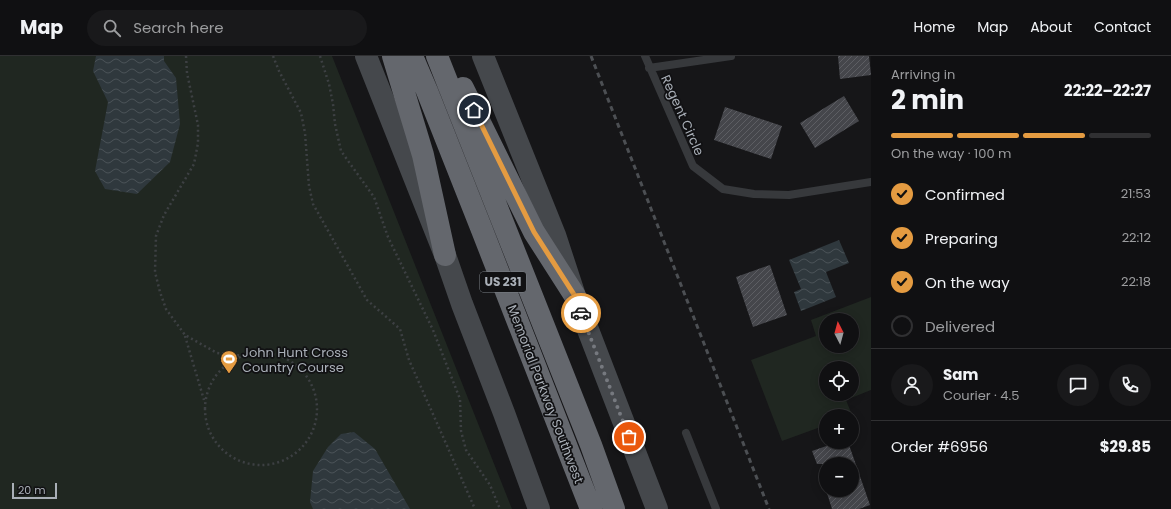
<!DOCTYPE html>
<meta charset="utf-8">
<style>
:root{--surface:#101012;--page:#19191b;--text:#f1f3f6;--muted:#9c9d9f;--line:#303032;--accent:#e49b41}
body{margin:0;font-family:Poppins,sans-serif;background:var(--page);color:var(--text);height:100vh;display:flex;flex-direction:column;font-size:15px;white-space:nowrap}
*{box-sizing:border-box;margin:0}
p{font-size:13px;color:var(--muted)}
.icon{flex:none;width:22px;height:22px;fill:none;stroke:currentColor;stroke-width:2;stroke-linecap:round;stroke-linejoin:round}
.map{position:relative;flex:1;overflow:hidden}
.details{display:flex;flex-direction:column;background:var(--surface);width:300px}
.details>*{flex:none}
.needle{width:26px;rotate:354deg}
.tools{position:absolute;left:819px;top:257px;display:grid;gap:8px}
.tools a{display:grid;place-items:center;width:40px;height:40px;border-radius:50%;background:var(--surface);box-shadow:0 2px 10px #0003,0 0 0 1px var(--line);font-size:20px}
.scale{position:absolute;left:12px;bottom:10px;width:45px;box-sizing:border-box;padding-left:4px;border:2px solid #a9afb7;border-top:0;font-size:11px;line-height:14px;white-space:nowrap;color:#a9afb7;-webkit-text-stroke:3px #111113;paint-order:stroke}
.pin{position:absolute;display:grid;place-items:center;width:34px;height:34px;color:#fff;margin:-17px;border:2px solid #fff;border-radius:50%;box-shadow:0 1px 4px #0007}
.courier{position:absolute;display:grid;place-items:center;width:40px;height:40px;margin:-20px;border:3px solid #e49b41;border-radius:50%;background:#fff;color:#222;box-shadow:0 1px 5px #0007}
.overview em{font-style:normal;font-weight:700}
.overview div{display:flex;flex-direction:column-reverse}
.overview{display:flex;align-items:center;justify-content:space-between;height:68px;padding:0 20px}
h1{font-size:26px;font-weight:700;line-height:30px}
.bar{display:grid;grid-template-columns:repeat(4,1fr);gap:6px 4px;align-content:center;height:48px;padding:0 20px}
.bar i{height:5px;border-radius:3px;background:var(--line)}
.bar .selected{background:var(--accent)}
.bar p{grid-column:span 4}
.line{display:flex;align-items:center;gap:10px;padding:0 20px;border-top:1px solid var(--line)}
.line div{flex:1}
.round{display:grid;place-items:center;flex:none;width:42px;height:42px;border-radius:21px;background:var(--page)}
ol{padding:0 20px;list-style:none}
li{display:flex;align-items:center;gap:12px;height:44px}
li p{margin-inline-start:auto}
li .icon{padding:4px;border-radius:50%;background:var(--accent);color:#111;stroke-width:4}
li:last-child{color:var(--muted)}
li i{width:22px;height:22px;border:2px solid var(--line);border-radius:50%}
header{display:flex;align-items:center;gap:24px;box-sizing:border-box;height:56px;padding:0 20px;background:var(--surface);border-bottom:1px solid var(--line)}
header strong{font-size:19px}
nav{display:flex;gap:22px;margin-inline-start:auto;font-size:14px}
.search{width:280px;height:36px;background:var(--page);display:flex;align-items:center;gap:10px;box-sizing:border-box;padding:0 14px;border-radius:22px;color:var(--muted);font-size:15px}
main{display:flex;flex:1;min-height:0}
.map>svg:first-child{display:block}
.green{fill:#202721;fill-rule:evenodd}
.water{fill:url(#water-waves)}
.building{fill:url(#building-hatch)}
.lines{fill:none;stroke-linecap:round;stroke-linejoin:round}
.path{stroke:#3d4043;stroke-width:2.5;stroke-dasharray:2 3;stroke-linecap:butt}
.lane{stroke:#37393c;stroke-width:8}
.secondary{stroke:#45484c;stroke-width:22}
.highway{stroke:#64676d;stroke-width:22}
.rail{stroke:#4c4f53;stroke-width:3;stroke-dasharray:5 4;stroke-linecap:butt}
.done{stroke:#76797f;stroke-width:4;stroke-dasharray:0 7.2}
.route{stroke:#e49b41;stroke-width:5}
.labels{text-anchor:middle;stroke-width:3.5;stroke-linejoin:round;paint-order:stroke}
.shield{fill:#111113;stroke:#7b8086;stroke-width:1}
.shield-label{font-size:12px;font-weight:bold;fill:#a9afb7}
.street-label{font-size:13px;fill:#a9afb7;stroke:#111113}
.poi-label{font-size:13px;fill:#a9afb7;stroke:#111113;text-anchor:start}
</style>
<header>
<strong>Map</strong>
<div class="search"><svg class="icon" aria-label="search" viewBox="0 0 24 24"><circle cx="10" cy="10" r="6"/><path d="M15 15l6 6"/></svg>Search here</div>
<nav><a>Home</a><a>Map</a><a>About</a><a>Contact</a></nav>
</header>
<main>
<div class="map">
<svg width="871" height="453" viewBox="0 0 871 453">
<defs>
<pattern id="water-waves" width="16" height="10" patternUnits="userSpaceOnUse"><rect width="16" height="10" fill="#2f383d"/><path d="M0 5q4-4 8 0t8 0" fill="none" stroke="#4a5257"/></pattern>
<pattern id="building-hatch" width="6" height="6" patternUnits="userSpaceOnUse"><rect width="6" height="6" fill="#45464b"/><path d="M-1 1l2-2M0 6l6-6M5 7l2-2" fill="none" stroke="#5d5e63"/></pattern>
</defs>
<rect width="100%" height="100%" fill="#161618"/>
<path class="green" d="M0,0h332l180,453h-512z
M871,241v93l-25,10 6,15 -3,1h-23v9l-44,16 -31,-81 65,-24 -5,-16zM826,264h26v26h-26zM826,312h26v26h-26z"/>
<path class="water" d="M96,0h68v5l12,17 4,46 -10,38 -33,32 -32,-5 -10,-18 13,-69 -15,-31z
M839,184l10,23 -23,9 10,25 -35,14 -7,-19 7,-3 -12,-29z
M354,376l21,17 35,60h-97l-3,-7 3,-31 15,-24 13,-13z"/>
<path class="building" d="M838,0h31l2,19 -31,4z
M844,40l15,25 -44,27 -15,-25z
M725,51l57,19 -11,33 -57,-19z
M770,209l17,50 -34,12 -17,-50z
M838,386h10l22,63 -11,4h-27l-6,-19h26v-26h-35l-5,-13z"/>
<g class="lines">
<path class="path" d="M186,0l1,17 11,52v18l-4,21 -30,51 -8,21 -1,36 5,20 6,17 19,26 32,18 26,3
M273,0l6,15 22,42 4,20 4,53 4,18 54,96 33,29 9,31 66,149
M320,0l9,28 4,20 2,20 6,27 33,46 14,40 45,93 27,69 1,32 5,19 24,35 10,24
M185,280l19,64
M205 353a56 56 0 1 1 112 0a56 56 0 1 1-112 0Z"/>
<path class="lane" d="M645,0l48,110 30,23 31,5 35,1 82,-13
M649,12l82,-12
M686,377l30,76"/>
<path class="secondary" d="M366,0l79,199 17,49 42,109 35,96
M483,0l72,179 20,61 82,213"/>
<path class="highway" d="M393,0l30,99 22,100
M412,0l15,35 55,139 109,279
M437,0l154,389 23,64
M463,32l71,144 41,64"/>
<path class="rail" d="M591,0l178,453"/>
</g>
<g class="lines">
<path class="done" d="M581,257l48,124"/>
<path class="route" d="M474,54l60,122 41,64 6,17"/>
</g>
<defs>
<g id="stadium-pin" transform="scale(0.9)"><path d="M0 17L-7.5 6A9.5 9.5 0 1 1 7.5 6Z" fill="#e49b41" stroke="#111113"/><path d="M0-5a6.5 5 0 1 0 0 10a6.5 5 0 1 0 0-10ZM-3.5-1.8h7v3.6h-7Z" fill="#fff"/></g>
</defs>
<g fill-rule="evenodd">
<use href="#stadium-pin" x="229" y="303"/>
</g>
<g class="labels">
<rect class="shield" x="480" y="216" width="46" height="20" rx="3"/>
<g class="shield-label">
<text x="503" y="230">US 231</text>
</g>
<g class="street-label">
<text transform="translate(683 59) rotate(66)" y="5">Regent Circle</text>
<text transform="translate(546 338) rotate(69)" y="5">Memorial Parkway Southwest</text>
</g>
<g class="poi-label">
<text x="242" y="301">John Hunt Cross<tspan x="242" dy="15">Country Course</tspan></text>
</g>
</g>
</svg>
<div class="tools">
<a><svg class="needle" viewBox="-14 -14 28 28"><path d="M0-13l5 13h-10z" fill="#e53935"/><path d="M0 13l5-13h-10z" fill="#9c9d9f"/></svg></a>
<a><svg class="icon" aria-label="locate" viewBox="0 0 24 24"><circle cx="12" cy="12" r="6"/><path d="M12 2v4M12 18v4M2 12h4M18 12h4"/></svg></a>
<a>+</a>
<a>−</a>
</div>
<div class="scale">20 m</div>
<div class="pin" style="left:629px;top:381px;background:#ea580c"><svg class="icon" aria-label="bag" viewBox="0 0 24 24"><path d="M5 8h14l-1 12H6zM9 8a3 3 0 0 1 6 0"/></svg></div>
<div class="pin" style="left:474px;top:54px;background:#1f2937"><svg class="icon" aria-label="home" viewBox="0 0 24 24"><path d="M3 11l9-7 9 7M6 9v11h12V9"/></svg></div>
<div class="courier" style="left:581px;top:257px"><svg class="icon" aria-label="car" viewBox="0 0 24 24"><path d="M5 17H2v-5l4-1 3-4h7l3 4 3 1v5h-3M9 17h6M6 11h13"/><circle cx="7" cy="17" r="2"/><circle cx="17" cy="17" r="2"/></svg></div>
</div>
<section class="details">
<div class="overview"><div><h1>2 min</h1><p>Arriving in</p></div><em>22:22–22:27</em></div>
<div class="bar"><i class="selected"></i><i class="selected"></i><i class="selected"></i><i></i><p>On the way · 100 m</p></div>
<ol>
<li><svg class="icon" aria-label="check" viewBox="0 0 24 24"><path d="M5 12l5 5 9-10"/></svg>Confirmed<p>21:53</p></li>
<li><svg class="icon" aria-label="check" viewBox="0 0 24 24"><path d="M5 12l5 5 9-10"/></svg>Preparing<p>22:12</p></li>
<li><svg class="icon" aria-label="check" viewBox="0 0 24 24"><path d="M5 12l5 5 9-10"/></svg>On the way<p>22:18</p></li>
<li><i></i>Delivered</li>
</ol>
<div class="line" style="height:72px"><a class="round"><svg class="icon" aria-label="person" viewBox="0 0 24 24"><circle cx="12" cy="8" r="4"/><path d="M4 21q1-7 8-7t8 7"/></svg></a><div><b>Sam</b><p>Courier · 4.5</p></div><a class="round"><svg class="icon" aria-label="chat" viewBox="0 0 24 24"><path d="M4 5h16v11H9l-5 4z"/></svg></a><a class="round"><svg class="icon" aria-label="phone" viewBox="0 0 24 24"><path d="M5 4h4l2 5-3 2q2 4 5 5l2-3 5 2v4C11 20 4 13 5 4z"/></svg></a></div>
<div class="line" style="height:52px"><div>Order #6956</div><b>$29.85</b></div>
</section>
</main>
